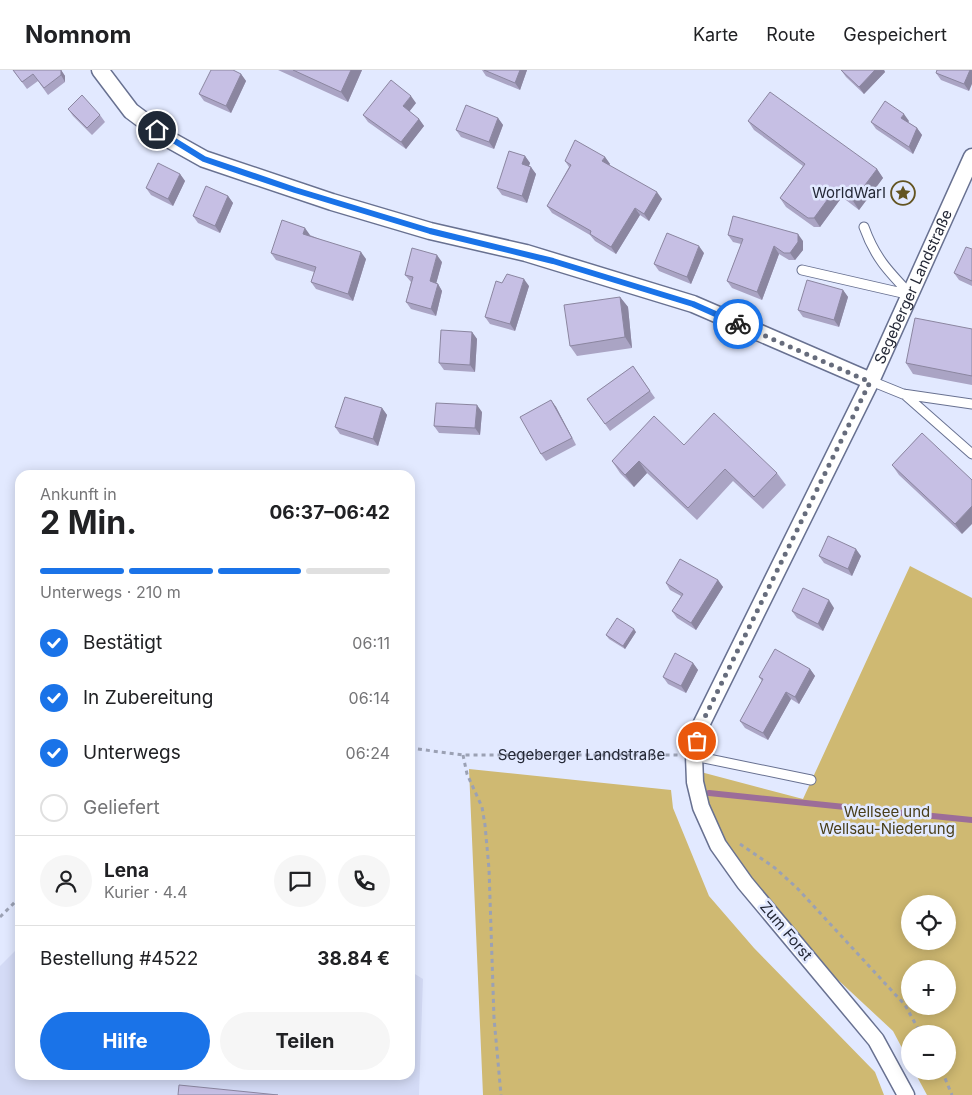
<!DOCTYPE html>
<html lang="de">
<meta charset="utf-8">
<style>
:root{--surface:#fff;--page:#f6f6f6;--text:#202124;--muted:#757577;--line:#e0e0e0;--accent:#1a73e8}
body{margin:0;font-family:Inter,sans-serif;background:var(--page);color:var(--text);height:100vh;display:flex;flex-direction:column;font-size:19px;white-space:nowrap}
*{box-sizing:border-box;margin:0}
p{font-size:16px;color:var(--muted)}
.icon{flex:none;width:28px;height:28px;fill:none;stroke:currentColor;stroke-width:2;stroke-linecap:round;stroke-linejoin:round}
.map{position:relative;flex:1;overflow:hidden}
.drawer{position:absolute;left:15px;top:400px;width:400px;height:610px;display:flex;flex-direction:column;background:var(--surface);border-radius:15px;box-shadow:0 2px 12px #0003}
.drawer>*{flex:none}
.buttons{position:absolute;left:901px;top:825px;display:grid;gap:10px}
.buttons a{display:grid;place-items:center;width:55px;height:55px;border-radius:50%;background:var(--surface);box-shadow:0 2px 12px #0003;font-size:25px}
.pin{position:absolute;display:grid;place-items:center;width:42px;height:42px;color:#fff;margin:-21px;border:2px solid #fff;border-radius:50%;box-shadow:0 1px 5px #0007}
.courier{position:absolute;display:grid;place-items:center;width:50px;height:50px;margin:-25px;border:4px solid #1a73e8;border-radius:50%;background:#fff;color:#222;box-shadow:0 1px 6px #0007}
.overview em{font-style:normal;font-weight:700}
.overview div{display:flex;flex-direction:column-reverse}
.overview{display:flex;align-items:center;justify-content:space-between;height:85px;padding:0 25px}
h1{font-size:32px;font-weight:700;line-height:38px}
.bar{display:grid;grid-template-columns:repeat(4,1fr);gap:8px 5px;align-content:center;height:60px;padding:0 25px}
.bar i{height:6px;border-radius:4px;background:var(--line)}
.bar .current{background:var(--accent)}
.bar p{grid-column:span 4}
.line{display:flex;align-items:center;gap:12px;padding:0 25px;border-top:1px solid var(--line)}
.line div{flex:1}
.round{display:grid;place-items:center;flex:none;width:52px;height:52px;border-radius:26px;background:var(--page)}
ol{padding:0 25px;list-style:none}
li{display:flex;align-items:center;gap:15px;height:55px}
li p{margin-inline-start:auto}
li .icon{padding:5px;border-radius:50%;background:var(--accent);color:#fff;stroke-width:4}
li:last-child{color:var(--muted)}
li i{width:28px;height:28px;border:2px solid var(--line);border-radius:50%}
.action{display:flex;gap:10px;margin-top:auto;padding:10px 25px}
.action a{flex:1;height:58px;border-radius:30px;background:var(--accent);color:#fff;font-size:20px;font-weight:700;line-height:58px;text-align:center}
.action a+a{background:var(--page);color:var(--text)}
header{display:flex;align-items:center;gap:30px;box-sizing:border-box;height:70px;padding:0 25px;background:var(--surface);border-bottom:1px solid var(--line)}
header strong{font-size:24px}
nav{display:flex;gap:28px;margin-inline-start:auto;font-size:18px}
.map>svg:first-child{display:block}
.built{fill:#d4dbf6}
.green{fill:#cfb972;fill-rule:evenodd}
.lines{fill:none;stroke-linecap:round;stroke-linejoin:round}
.stream{stroke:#9c6d99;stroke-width:6}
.lane-casing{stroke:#687191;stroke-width:11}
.street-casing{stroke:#687191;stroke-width:19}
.path{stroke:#9ba1b4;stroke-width:3;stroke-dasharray:4 4;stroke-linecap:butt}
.lane{stroke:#fff;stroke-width:9}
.street{stroke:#fff;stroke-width:16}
.wall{fill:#aaa4c4}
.shaded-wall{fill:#8b86a0}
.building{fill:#c6bfe4;stroke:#8b86a0}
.done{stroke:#666c7c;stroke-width:5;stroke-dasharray:0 9}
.route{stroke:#1a73e8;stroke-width:6}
.labels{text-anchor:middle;stroke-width:5;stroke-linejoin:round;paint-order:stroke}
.poi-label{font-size:15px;fill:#242836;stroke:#e2e9ff;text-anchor:end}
.street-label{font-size:15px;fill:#242836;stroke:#e2e9ff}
.park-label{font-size:15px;fill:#493e19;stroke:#e2e9ff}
</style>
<header>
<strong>Nomnom</strong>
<nav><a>Karte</a><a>Route</a><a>Gespeichert</a></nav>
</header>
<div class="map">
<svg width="972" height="1025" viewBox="0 0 972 1025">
<rect width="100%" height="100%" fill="#e2e9ff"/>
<path class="built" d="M20,876v129h390v-104l13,8 -4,116h-419v-129z"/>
<path class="green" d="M910,496l62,32v497h-45l-13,-24h34v-37h-38v29l-17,-32 -157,-146 -39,-114 106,28zM910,834h38v37h-38zM910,899h38v37h-38z
M469,699l202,21 2,18 36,88 45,52 121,124 9,23h-401z"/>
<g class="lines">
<path class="stream" d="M709,723l263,27"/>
<g class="lane-casing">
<path id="lane" d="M864,157c11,31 25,45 47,68
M802,200l109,25
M871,311l32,13 69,10
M904,324l68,60
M694,686l117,24"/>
</g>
<g class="street-casing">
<g id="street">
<path d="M100,0l31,41 39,29 34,19 128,43 98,29 96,22 167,51 178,77"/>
<path id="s2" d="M906,1025l-30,-55 -131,-157 -27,-38 -17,-38 -6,-25 -1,-26 6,-29 171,-346 101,-224"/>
</g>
</g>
<g class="path">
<path id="s1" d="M410,678l53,7h215"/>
<path d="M463,685l4,19 15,33 3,18 4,44 5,149 7,77"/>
<path d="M740,774l35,24 22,20 108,117 16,29"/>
<path d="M0,847l20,-20"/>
<path d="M942,1001l10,24"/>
</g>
<use href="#lane" class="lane"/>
<use href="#street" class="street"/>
</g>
<path class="wall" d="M13,0h48l4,6v6l-17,13 -10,-14 -11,8z
M278,0h84l-14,32z
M482,0h45l-7,20 -34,-14z
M841,0h43l1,2 -21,22 -18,-17z
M972,0l-3,21 -28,-11 -5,-7z
M241,4l5,7 -15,32 -27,-12 -5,-7z
M416,33l-7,9 10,7 5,7 -18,23 -38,-27 -5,-7z
M68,39l32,6 5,7 -13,13 -19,-19z
M498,48l5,7 -9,24 -33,-12 -5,-7z
M748,51l129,48 6,9 -24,32 -17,-13 -22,30h-6l-28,-20 -6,-9 23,-32 -49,-36z
M909,51l-1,1 9,6 5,7 -9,19 -37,-25 -5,-7z
M525,86l5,7 -1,3 7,8 -9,29 -25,-8 -5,-7z
M605,87l5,7 -1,1 53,34 -13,22 -9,-6 -24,39 -21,-13 -5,-6 -38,-22 -5,-7 22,-39 -4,-6z
M180,104l5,7 -12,25 -22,-11 -5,-7z
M228,126l5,7 -13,30 -22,-10 -5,-7z
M310,165l56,24 -13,42 -37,-12 -5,-7 3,-10 -38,-12 -5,-7z
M728,165l75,6v9l-8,10h-6l-10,-6 -17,46 -30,-12 -5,-7 14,-37 -8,-2z
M972,179v37l-13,-6 -5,-7z
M704,183l-13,31 -32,-13 -5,-7z
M442,192l-6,21 2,1 4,7 -6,25 -25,-7 -5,-7 5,-20 -6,-7z
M502,213l27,3 -14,45 -25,-7 -5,-7z
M843,220l5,7 -9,30 -36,-10 -5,-7z
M620,227l8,10 4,41 -55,8 -7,-10z
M972,259v56l-59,-11 -7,-11z
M472,262l5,7 -2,33 -31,-2 -5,-7z
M633,296l22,32 -45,33 -23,-32z
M551,330l5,7 20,38 -30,16 -5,-7z
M382,338l5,7 -9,31 -38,-12 -5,-7z
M482,342l-2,23 -41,-2 -5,-7z
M922,363l40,101 -63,-59 -7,-10z
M684,375l93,28 9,12 -23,24 -30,-28 -36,39 -50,-47 -13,14 -14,-14 -8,-12z
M819,486h42l-9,20 -28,-13z
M718,510l5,7 -27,43 -19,-12 -5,-7 9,-15 -11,-6 -4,-7z
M834,538l-11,23 -26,-13 -5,-7z
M636,562l-11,17 -16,-10 -3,-4z
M693,593l5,7 -12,23 -18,-9 -5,-7z
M810,599l5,7 -16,28 -8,-5 -23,41 -23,-12 -5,-7 22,-40 -3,-4z"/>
<path class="shaded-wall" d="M61,0l4,6v6l-4,-7z
M351,0h11l-14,32 -7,-10z
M520,0h7l-7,20 -5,-7z
M875,0h9l1,2 -21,22 -5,-7z
M970,0h2v14l-3,7 -5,-7z
M241,4l5,7 -15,32 -5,-7z
M411,26l5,7 -8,10 -5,-7z
M904,44l5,7 -3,4 -5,-7z
M498,48l5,7 -9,24 -5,-7z
M419,49l5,7 -18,23 -5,-7z
M917,58l5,7 -9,19 -4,-7z
M525,86l5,7 -3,8 -5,-7z
M605,87l5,7 -3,4 -5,-7z
M531,97l5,7 -9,29 -5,-7z
M877,99l6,9 -24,32 -6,-9z
M180,104l5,7 -12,25 -5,-7z
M836,118l6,9 -22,30 -6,-9z
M657,122l5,7 -13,22 -5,-7z
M228,126l5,7 -13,30 -5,-7z
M635,138l5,7 -24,39 -5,-7z
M305,158l5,7 -2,6 -5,-7z
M798,164l5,7v9l-8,10 -5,-7z
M699,176l5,7 -13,31 -4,-7z
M774,176l5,8 -17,46 -5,-8z
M361,182l5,7 -13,42 -5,-7z
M437,185l5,7 -7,26 -5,-7z
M524,209l5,7 -14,45 -5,-7z
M438,214l4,7 -6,25 -5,-7z
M843,220l5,7 -9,30 -5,-7z
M620,227l8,10 4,41 -7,-11z
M472,262l5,7 -2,33 -5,-7z
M551,330l5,7 20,38 -4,-7z
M477,335l5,7 -2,23 -5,-7z
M382,338l5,7 -9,31 -5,-7z
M639,391l8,12 -13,14 -9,-12z
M972,436v18l-10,10 -7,-10z
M856,479l5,7 -9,20 -4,-7z
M718,510l5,7 -27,43 -5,-7z
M829,530l5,8 -11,23 -5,-7z
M634,559l2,3 -11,17 -2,-3z
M693,593l5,7 -12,23 -5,-7z
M810,599l5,7 -16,28 -4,-7z
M786,622l5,7 -23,41 -5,-7z"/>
<path class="building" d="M13,0h48v5l-17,13 -11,-14 -11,8z
M211,0h22l8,4 -15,32 -27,-12z
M293,0h58l-10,22z
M484,0h36l-5,13z
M841,0h34l-16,17z
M937,0h33l-6,14 -28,-11z
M391,10l20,16 -8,10 16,13 -18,23 -38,-27z
M770,22l107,77 -24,32 -17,-13 -22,30h-6l-28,-20 25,-34 -57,-43z
M82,25l18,20 -13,13 -19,-19z
M885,31l19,13 -3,4 16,10 -8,19 -38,-25z
M466,35l32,13 -9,24 -33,-12z
M575,70l30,17 -3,4 55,31 -13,22 -9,-6 -24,39 -21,-13 1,-3 -44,-25 24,-41 -6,-4z
M509,81l16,5 -3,8 9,3 -9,29 -25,-8z
M158,93l22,11 -12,25 -22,-11z
M206,116l22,10 -13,30 -22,-10z
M733,146l65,18v8l-8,11h-6l-10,-7 -17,46 -30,-11 16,-42 -15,-4z
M282,150l23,8 -2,6 58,18 -13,42 -37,-12 5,-15 -45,-14z
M667,163l32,13 -12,31 -33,-13z
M966,177l6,2v32l-18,-8z
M412,178l25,7 -7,26 8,3 -7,25 -25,-7 7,-25 -8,-2z
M507,204l17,5 -14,45 -25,-7 11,-36 6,2z
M807,210l36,10 -9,30 -36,-10z
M620,227l5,40 -55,9 -6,-41z
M915,248l57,11v47l-66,-13z
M441,260l31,2 -2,33 -31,-2z
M633,296l17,25 -45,33 -18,-25z
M345,327l37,11 -9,31 -38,-12z
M551,330l21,38 -31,16 -21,-37z
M436,333l41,2 -2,23 -41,-2z
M714,343l63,60 -23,24 -29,-28 -37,39 -49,-47 -14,14 -13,-14 42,-45 30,29z
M922,363l50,47v26l-17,18 -63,-59z
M828,466l28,13 -8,20 -29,-13z
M680,489l38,21 -27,43 -19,-12 11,-17 -17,-11z
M803,518l26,12 -11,24 -26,-13z
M617,548l17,11 -11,17 -17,-11z
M775,579l35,20 -15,28 -9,-5 -23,41 -23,-12 23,-42 -4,-2z
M675,583l18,10 -12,23 -18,-9z
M179,1015l99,10h-100z"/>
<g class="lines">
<path class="done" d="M697,671l3,-14 170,-345 -132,-58"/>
<path class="route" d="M157,60l47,29 91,31 135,41 123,30 140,43 45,20"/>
</g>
<defs>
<g id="sight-ring" transform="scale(1.25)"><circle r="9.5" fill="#e2e9ff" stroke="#635421" stroke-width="1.5"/><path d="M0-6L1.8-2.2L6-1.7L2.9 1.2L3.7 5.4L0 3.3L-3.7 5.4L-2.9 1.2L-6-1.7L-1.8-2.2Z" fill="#635421"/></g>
</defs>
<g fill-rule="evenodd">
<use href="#sight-ring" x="903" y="123"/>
</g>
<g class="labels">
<g class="poi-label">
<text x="886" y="128">WorldWarI</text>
</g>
<g class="street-label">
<text dy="5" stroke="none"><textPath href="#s2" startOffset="926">Segeberger Landstraße</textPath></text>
<text dy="5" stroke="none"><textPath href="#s1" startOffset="172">Segeberger Landstraße</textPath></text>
<text transform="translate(786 861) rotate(50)" y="5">Zum Forst</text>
</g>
<g class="park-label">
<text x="887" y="747">Wellsee und<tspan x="887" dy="17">Wellsau-Niederung</tspan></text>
</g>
</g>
</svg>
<div class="buttons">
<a><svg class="icon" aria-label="locate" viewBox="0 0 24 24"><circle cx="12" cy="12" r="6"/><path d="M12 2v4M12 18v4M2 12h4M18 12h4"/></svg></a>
<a>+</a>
<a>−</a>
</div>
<div class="pin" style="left:697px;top:671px;background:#ea580c"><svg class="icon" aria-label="bag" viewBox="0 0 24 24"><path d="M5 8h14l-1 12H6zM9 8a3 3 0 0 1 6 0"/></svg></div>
<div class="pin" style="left:157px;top:60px;background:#1f2937"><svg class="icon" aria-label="home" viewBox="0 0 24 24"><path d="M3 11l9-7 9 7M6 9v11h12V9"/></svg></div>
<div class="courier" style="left:738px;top:254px"><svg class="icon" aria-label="bike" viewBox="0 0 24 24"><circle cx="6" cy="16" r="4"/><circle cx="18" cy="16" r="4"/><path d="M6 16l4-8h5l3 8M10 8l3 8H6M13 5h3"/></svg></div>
<section class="drawer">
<div class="overview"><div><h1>2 Min.</h1><p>Ankunft in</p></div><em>06:37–06:42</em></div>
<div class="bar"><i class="current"></i><i class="current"></i><i class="current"></i><i></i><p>Unterwegs · 210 m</p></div>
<ol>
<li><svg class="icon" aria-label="check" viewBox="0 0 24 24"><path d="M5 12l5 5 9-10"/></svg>Bestätigt<p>06:11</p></li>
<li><svg class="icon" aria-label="check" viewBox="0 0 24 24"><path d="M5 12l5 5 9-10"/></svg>In Zubereitung<p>06:14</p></li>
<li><svg class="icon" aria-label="check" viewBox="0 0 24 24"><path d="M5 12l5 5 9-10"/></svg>Unterwegs<p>06:24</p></li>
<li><i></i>Geliefert</li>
</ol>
<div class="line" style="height:90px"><a class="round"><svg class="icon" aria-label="person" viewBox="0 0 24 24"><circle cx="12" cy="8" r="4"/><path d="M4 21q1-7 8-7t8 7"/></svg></a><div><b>Lena</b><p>Kurier · 4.4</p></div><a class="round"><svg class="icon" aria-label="chat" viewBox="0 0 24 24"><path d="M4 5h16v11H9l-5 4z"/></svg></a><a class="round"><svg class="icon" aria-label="phone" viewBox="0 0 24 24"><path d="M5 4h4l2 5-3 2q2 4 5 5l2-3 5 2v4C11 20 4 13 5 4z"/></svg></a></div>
<div class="line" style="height:65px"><div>Bestellung #4522</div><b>38.84 €</b></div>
<div class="action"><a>Hilfe</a><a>Teilen</a></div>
</section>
</div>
